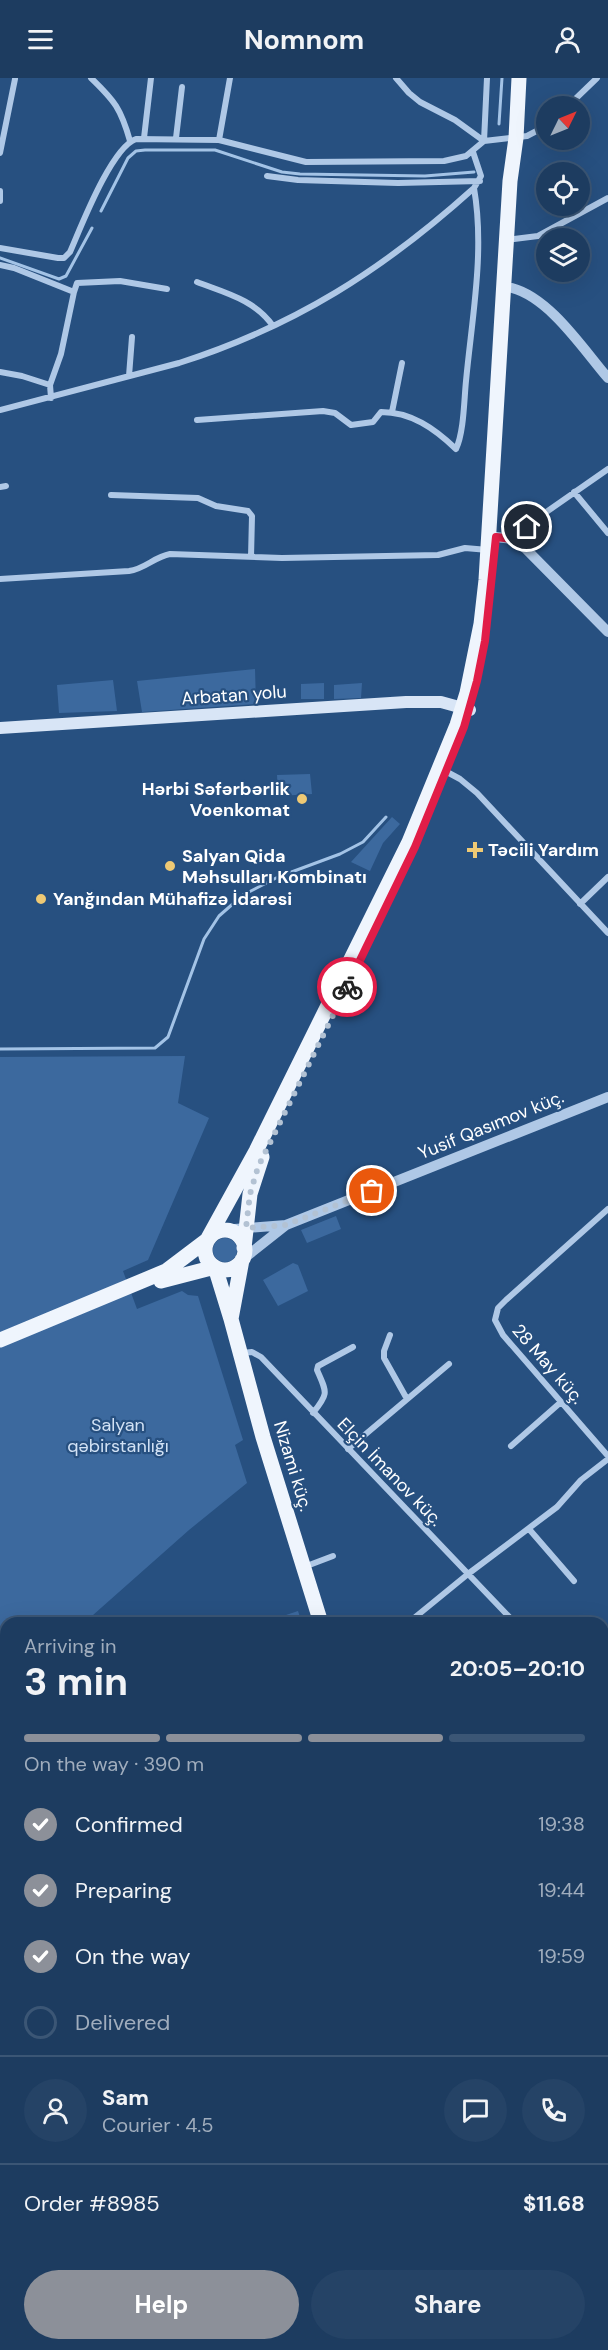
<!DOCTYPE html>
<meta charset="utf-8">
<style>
:root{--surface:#1d3c60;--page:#254366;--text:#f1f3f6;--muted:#a0adbd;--line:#3b5675;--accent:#8c9099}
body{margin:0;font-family:"DM Sans",sans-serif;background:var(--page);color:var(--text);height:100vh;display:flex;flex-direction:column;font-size:22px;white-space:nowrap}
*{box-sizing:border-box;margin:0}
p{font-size:20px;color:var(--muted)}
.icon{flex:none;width:33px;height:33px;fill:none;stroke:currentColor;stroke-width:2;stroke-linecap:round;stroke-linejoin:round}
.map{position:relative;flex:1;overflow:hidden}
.drawer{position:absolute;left:0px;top:1539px;width:609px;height:734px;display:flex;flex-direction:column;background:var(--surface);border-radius:18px 18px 0 0;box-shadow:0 6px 24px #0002,0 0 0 2px var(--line)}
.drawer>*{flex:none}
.needle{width:39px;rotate:47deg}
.controls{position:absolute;left:536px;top:18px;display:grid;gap:12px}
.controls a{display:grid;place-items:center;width:54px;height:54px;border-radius:50%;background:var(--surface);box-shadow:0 6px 24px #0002,0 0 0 2px var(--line);font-size:30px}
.pin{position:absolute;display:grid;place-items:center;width:51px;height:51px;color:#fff;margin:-26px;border:3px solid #fff;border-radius:50%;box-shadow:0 2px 6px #0007}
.courier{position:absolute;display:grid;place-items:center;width:60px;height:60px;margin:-30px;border:4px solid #e11d48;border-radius:50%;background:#fff;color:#222;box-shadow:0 2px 8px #0007}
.overview em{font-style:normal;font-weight:700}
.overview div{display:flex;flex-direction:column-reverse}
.overview{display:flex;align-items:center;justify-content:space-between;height:102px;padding:0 24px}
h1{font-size:39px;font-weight:700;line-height:45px}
.bar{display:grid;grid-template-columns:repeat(4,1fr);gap:9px 6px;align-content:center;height:72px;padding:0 24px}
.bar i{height:8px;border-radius:4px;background:var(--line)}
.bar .active{background:var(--accent)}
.bar p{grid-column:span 4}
.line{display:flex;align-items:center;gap:15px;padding:0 24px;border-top:2px solid var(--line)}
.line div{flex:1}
.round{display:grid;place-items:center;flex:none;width:63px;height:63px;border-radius:32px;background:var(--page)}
ol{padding:0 24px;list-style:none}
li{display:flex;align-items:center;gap:18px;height:66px}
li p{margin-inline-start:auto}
li .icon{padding:6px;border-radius:50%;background:var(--accent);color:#fff;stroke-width:4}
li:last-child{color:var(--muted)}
li i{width:33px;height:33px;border:3px solid var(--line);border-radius:50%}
.cta{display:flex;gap:12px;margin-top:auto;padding:12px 24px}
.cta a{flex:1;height:69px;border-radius:36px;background:var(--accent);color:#fff;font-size:24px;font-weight:700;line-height:69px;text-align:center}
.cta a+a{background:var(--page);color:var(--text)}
header{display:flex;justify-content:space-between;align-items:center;height:78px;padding:0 24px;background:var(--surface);font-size:27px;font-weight:700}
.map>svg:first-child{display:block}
.green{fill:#3c699e}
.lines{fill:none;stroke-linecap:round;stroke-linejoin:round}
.stream{stroke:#a3c3e6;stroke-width:3}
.canal{stroke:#4e6b8e;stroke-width:9}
.minor{stroke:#afc8e6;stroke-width:6}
.tertiary{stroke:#afc8e6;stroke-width:10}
.secondary{stroke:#d8e5f6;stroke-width:12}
.primary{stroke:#eff5fd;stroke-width:15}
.done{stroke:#b3c2d3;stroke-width:6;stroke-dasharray:0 10.8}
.route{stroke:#e11d48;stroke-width:8}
.poi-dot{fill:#eec974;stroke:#275080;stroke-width:2}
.labels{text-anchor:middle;stroke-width:4.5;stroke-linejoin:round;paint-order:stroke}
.street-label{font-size:18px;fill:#fff;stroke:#275080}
.poi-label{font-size:18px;font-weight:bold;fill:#fff;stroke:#275080;text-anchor:start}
.park-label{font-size:18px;fill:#d2e2f5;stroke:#275080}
</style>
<header><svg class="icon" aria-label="menu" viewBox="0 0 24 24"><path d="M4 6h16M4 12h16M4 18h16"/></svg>Nomnom<svg class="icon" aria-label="person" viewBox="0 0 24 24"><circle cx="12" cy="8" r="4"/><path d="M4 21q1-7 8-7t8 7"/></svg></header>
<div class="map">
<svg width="608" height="2272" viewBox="0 0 608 2272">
<rect width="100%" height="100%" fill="#275080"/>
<path class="green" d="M255,591l1,35 -114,8 -5,-31z
M113,602l4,31 -58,2 -2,-28z
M324,605v16h-23v-15z
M362,605l-1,15 -27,1v-14z
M310,696l2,20 -34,2 -1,-21z
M392,739l8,7 -17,19 -13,28 -19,-9z
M185,978l-7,47 31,15 -61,142 -25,11 14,38 45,-18 6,4 10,1 45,144 -8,5 12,38 -58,47 -105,93h-78v30h-6v-596z
M336,1138l5,13 -34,14 -6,-13z
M213 1172a12 12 0 1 1 24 0a12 12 0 1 1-24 0Z
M293,1185l5,2 10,26 -30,15 -15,-26z
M298,1533l4,12h-33l-1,-2z"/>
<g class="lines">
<path class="stream" d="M499,46l3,-46
M101,133l27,-53 8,-7 9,-1h70l67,22 18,2 125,2 49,-4
M0,180l59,21 7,-3 26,-48
M0,971l155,-1 13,-11 36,-98 15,-23 24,-21 35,-18 62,-23 23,-12 23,-25
M0,1623l6,6
M34,2272l4,-6"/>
<path class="canal" d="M58,2272l4,-6"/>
<path class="minor" d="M91,0c24,23 30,31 39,63
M396,0l13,15 11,9 35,18 29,21
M568,28l29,-28
M144,60l7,-60
M176,60l6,-51
M219,62l11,-62
M484,63l3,-63
M0,75l15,-74
M267,98l31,4 100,3 82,-2
M0,113v10
M514,161l24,-3 70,-38
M0,170l58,10h6l6,-6c11,-25 41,-104 66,-113l83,1 87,22 138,-1 22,-5 18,-15 43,-5 19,-10
M0,187l14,3 60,24 -13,62 -11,31 1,13
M197,204c29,11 58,18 76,44
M74,214l3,-9 43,-2 47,8
M0,294l22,4 28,9
M129,298l3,-39
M0,332l179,-47c116,-37 204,-93 295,-175l7,-12 -8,-24
M392,334l10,-49
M197,342l126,-9 12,2 16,12 22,-3 8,-10c30,0 53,16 75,37 8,-17 8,-49 10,-68 6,-64 19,-130 8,-193
M0,409l6,-1
M574,414l34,41
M111,417l87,3 18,8 32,5 4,5 -1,41
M513,461l29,-24 66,-46
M0,501l129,-8c16,-2 25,-14 41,-17l112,4 156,-3 27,-7 23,2
M447,694l13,7 17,14 131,140
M580,826l28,-27
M608,1131l-102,91 -8,8 -3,12 8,15 105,121
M390,1257l-6,16v7l23,41
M241,1275l11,-1 9,5 254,266
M313,1335c16,-20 14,-20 4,-43l1,-4 35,-19
M511,1368l50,-44
M348,1371l101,-85
M529,1451l45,52
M304,1489l29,-11
M408,1545l60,-49 89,-67 24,-27 27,-21
M603,1637l5,6
M0,1797l6,6
M603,1835l5,6
M0,1870l6,6
M0,1942l6,7
M603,1994l5,5
M0,2017l6,7
M0,2090l6,7
M603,2174l5,6
M0,2243l6,7
M603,2247l5,-1
M428,2266l1,6
M18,2272l4,-6
M278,2272v-6
M522,2272l17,-6"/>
<path class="tertiary" d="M512,210c38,10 71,61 96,90
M496,459l17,2 12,9 83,84
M286,1147l322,-128
M222,1152l64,-5 -44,35
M603,1704l5,-5"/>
<path class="secondary" d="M0,650l406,-26h35l29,8"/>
<path class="primary" d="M205 1172a20 20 0 1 1 40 0a20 20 0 1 1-40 0Z
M244,1170l6,-54 12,-37
M161,1203l54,-14 16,52 11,-59
M231,1241l32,118 58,186
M0,1262l166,-69 41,-31 49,-89 153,-309 48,-117 10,-32 14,-69 5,-44 24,-399 6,-43 3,-60
M90,2272l4,-6"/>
</g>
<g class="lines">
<path class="done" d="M347,909l-89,180 -8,27 -4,34 40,-3 86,-34"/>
<path class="route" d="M347,909l68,-140 49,-120 13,-46 8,-40 11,-104 17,2 14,-12"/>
</g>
<g class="poi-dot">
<circle cx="302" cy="721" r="6"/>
<path d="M472 763h6v6h6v6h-6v6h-6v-6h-6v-6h6z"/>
<circle cx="170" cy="788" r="6"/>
<circle cx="41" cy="821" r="6"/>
</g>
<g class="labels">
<g class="street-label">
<text transform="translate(234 617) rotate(-4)" y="6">Arbatan yolu</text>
<text transform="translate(491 1047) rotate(-22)" y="6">Yusif Qasımov küç.</text>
<text transform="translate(548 1286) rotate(49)" y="6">28 May küç.</text>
<text transform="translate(293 1388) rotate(73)" y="6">Nizami küç.</text>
<text transform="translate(390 1394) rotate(46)" y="6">Elçin İmanov küç.</text>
</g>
<g class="poi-label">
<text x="290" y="717" text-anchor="end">Hərbi Səfərbərlik<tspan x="290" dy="21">Voenkomat</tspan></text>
<text x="488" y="778">Təcili Yardım</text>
<text x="182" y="784">Salyan Qida<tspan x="182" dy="21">Məhsulları Kombinatı</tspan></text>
<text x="53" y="827">Yanğından Mühafizə İdarəsi</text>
</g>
<g class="park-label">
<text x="118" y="1353">Salyan<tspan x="118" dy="21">qəbirstanlığı</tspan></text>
</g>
</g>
</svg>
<div class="controls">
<a><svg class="needle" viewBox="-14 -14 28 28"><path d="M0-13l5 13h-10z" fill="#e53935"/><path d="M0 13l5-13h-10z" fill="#a0adbd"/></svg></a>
<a><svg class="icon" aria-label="locate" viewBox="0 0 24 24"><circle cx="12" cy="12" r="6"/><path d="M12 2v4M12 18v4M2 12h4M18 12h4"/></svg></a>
<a><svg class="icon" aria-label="layers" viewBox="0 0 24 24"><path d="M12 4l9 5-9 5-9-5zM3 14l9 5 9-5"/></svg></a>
</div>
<div class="pin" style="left:372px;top:1113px;background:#ea580c"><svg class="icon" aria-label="bag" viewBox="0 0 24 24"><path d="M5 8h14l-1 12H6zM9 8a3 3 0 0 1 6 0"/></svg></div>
<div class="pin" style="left:527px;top:449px;background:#1f2937"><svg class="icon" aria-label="home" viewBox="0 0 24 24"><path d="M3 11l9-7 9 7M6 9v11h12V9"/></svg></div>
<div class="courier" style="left:347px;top:909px"><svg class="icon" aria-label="bike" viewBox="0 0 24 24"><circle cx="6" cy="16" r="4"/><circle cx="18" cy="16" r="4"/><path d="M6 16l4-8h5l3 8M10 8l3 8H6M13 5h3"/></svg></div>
<section class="drawer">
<div class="overview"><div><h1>3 min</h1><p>Arriving in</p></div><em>20:05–20:10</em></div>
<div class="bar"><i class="active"></i><i class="active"></i><i class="active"></i><i></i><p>On the way · 390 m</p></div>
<ol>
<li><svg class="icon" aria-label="check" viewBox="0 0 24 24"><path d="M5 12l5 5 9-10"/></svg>Confirmed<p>19:38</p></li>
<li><svg class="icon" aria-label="check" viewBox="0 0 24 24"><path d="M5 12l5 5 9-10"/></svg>Preparing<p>19:44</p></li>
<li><svg class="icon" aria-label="check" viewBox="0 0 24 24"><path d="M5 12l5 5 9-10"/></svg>On the way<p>19:59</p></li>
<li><i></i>Delivered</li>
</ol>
<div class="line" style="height:108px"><a class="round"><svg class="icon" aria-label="person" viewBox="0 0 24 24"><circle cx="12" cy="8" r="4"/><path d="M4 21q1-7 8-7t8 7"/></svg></a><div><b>Sam</b><p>Courier · 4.5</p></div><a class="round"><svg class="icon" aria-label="chat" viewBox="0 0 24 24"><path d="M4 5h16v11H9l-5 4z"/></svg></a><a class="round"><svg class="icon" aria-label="phone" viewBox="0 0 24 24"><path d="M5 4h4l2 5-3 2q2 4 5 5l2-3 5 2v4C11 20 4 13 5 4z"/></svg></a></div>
<div class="line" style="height:78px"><div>Order #8985</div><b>$11.68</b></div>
<div class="cta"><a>Help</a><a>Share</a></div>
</section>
</div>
